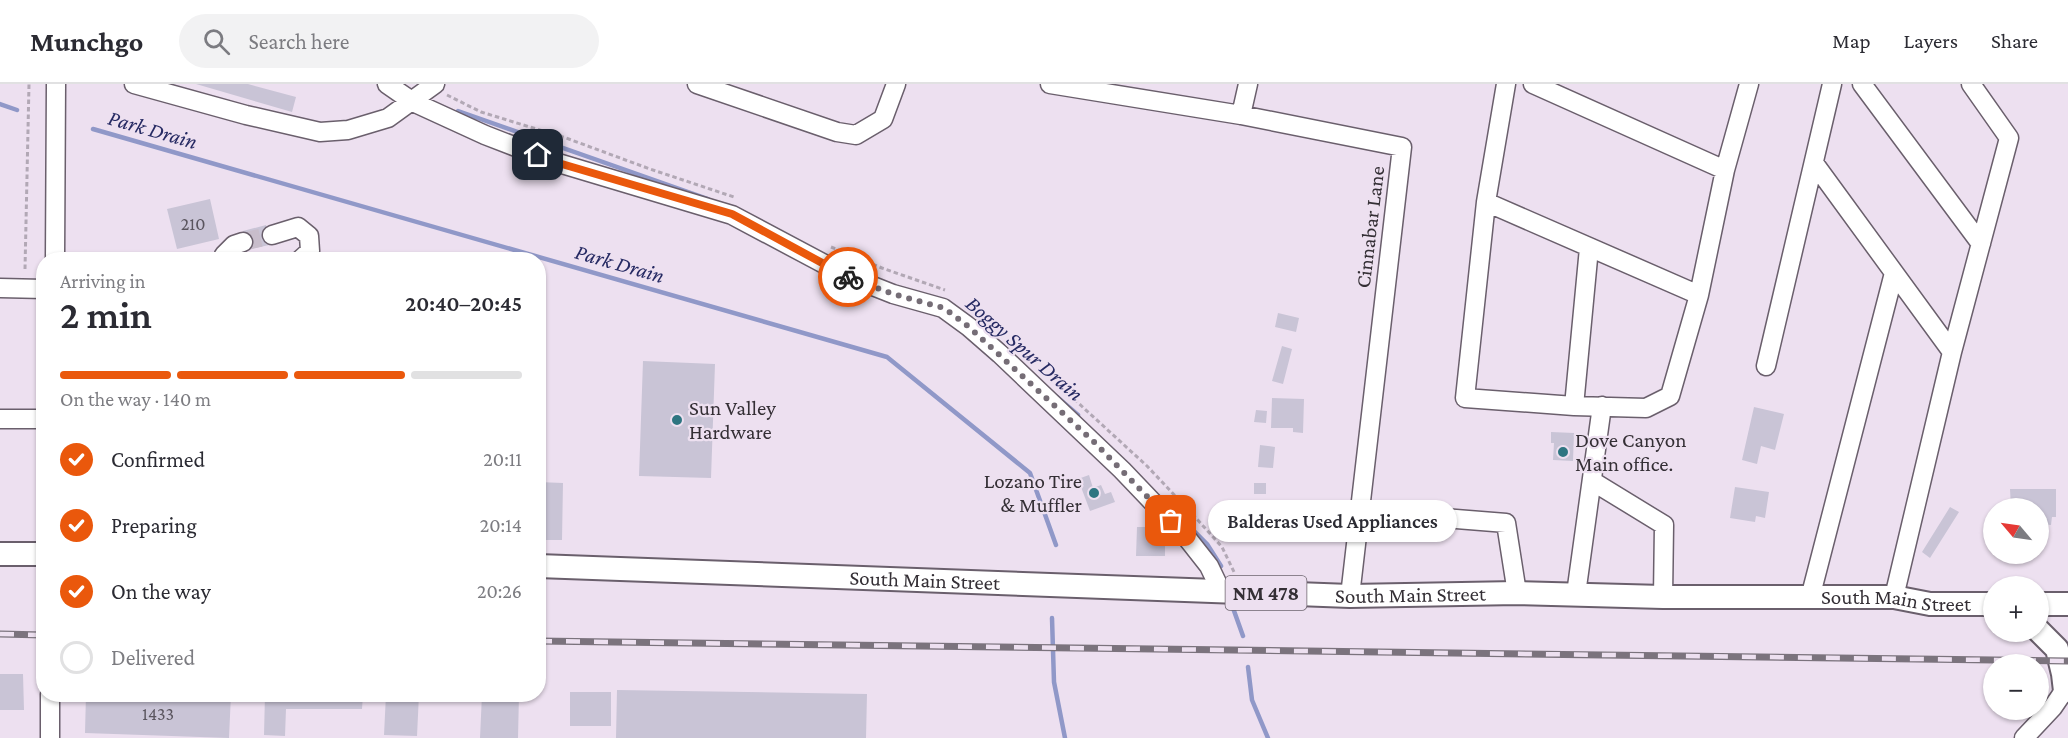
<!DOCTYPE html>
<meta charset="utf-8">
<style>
:root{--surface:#fff;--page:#f2f2f3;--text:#2b2b33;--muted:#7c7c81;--line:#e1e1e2;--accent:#ea580c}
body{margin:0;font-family:"Crimson Pro",serif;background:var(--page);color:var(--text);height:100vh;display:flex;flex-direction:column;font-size:22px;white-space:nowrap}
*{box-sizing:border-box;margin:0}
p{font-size:20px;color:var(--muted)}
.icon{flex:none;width:33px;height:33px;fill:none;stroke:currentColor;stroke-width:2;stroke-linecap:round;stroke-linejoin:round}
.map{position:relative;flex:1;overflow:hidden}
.panel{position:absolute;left:36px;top:168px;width:510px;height:450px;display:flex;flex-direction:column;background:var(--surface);border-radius:24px;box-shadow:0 2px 4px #0004}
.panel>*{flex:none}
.needle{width:39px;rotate:299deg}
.tools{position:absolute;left:1983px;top:414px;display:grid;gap:12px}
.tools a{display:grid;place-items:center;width:66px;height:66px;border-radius:50%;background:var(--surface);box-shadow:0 2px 4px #0004;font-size:30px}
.pin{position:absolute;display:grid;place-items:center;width:51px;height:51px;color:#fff;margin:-26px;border-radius:12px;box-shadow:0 3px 9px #0006}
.courier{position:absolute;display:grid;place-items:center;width:60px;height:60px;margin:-30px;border:4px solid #ea580c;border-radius:50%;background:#fff;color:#222;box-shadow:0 2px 8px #0007}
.bubble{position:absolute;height:42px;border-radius:21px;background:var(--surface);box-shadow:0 2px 4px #0004;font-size:20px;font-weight:600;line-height:42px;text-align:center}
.headline em{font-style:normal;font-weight:600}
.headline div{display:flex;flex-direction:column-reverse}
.headline{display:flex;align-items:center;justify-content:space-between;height:102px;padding:0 24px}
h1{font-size:39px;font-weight:600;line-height:45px}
.bar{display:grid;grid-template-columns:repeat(4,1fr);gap:9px 6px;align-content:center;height:72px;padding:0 24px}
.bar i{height:8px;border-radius:4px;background:var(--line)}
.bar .on{background:var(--accent)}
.bar p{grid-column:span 4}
ol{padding:0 24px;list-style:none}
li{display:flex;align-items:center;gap:18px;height:66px}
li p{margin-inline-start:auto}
li .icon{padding:6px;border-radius:50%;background:var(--accent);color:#fff;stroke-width:4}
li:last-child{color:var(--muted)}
li i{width:33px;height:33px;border:3px solid var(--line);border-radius:50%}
header{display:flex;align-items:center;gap:36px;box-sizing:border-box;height:84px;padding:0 30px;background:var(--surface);border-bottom:2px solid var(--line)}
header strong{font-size:28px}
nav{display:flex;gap:33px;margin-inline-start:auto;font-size:21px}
.search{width:420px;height:54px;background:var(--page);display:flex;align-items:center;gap:15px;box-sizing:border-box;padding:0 21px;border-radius:33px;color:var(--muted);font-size:22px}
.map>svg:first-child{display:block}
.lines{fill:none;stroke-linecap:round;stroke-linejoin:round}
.stream{stroke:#9098c8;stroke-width:4.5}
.building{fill:#c9c4d6}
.minor-tunnel{stroke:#c8bdcb;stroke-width:18;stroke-dasharray:18 9;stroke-linecap:butt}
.minor-casing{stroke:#6a5f6c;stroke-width:21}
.major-casing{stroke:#6a5f6c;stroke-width:26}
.path{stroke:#b2a8b5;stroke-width:3;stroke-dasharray:4.5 3;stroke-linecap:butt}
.minor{stroke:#fff;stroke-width:18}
.major{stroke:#fff;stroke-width:22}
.rail-casing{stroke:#7b737d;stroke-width:7}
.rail{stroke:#ede0f0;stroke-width:4.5;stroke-dasharray:14;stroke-linecap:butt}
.done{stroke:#756d76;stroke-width:6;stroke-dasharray:0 10.8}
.route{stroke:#ea580c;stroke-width:8}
.poi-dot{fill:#2e7581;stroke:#ede0f0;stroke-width:2}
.labels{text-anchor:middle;stroke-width:4.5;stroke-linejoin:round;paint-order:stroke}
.number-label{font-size:18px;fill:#59545d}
.shield{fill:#ede0f0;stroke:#6c646d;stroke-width:1.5}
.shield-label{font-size:20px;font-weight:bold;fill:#342f35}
.street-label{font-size:21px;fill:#342f35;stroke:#ede0f0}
.poi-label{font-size:21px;fill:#342f35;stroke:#ede0f0;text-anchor:start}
.water-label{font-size:22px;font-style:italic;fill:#262a63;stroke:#ede0f0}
</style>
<header>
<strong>Munchgo</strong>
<div class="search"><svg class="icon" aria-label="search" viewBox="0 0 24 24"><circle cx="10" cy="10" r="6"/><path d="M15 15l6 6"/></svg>Search here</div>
<nav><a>Map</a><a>Layers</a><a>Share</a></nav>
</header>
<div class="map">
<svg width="2068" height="654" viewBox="0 0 2068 654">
<rect width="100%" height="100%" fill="#ede0f0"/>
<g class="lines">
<path class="stream" d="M0,20l17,6
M458,27l250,88
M93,45l794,228 143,116 26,72
M1057,313l21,18
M1169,422l38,38 14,22
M1233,524l10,28
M1052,534l2,64 11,56
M1248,583l4,33 16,38"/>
</g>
<path class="building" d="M196,0h52l48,13 -4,15z
M210,115l9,40 -42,10 -10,-40z
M266,141l1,5 3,-1 4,15 -29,6 -2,-19z
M1278,229l21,5 -3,14 -21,-5z
M1282,262l10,3 -9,35 -11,-3z
M643,277l72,3 -4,114 -72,-2z
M1272,314l32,1 -1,34 -10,-1v-4h-22z
M1754,323l30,7 -9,36 -14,-4 -4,18 -15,-4z
M1256,326l11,1 -1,12 -12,-1z
M1551,348l23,1 -1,28 -20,-1 1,-17h-3z
M538,352h8l-1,25h-7z
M1260,361l15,2 -2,21 -15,-1z
M1089,391l4,13 8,-3 4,9 6,-2 4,10 -25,9 -12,-32z
M538,398l25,1 -1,57h-24z
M1254,399h12v11h-12z
M1735,403l34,5 -4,26 -9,-2 -1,6 -25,-4z
M2010,405h46v28h-4l-1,8 -13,-1v-16h-27z
M1271,421l35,1 -1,29h-36z
M1950,423l9,5 -29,46 -8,-6z
M1137,443h28v29h-29z
M0,590h23l1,36h-24z
M617,606l250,4 -1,44h-250z
M570,608h41v34h-41z
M86,610h145l-2,44 -144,-5z
M265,610h98l-1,15h-76l-1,27 -21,-1z
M386,610h33l-2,42 -33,-1z
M482,610h37l-1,44h-38z"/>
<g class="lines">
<path class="minor-tunnel" d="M243,158l29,-7"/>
<g class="minor-casing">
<path id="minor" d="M134,0l112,31 74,17 28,-2 40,-12 47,-34
M387,0l26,18 72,33 70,27 177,53 113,60 48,19 50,14 26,19 31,27 122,116 65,68 22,28 12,25
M697,0l140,48 19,3 27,-16 13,-35
M1050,0l191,31 161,32 -52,449
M1506,0l-20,118 -21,196 109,8 72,2 24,-12 29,-101 26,-125 24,-86
M1533,0l192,86
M1862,0l119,160
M1241,31l7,-31
M1814,79l138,189
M1486,118l213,93
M272,151l26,-8 11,9 1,15 -10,9
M224,171l10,-10 9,-3
M55,176l1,-176
M0,204l44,1
M1766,282l66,-282
M1574,322l15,-158
M0,335h44
M1592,397l72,44 -1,72
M1394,430l112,9 11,70
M1576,510l26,-188
M1894,513l58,-245 57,-214 -38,-54
M1810,514l84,-325
M50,654v-44
M2024,654l29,-31 15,-22"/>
</g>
<g class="major-casing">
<g id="major">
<path d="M0,470h44"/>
<path id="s1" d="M538,482l812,30 167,-3 146,4h231l36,7h64"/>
<path d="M2038,520h30"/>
<path d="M2038,546l19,19 6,25 2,17"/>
</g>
</g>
<path class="path" d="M447,11l34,17 85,26 84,31 84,28
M831,163l51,21 63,22
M25,185l4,-185
M1063,305l84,77 49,52 26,29 13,27"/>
<use href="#minor" class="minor"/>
<use href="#major" class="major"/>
<g class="rail-casing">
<path id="rail" d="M0,550l44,1
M538,557l1530,20"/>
</g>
<use href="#rail" class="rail"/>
</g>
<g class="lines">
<path class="done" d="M848,193l45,17 51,14 25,19 125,115 77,79"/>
<path class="route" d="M538,71l17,7 177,52 116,63"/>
</g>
<g class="poi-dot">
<circle cx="677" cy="336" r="6"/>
<circle cx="1563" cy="368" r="6"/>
<circle cx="1094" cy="409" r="6"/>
</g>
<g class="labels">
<g class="number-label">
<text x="193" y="146">210</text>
<text x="158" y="636">1433</text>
</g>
<rect class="shield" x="1225.5" y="492" width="81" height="34" rx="4.5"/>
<g class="shield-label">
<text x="1266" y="516">NM 478</text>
</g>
<g class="street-label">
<text transform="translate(1370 143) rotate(-83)" y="7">Cinnabar Lane</text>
<text dy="7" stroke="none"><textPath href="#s1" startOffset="387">South Main Street</textPath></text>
<text dy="7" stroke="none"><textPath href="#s1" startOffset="873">South Main Street</textPath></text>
<text dy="7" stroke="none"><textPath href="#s1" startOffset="1359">South Main Street</textPath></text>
</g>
<g class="poi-label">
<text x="689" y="331">Sun Valley<tspan x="689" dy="24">Hardware</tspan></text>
<text x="1575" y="363">Dove Canyon<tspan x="1575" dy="24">Main office.</tspan></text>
<text x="1082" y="404" text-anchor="end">Lozano Tire<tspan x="1082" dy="24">&amp; Muffler</tspan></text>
</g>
<g class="water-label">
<text transform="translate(153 45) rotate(16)" y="8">Park Drain</text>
<text transform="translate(620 179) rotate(16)" y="8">Park Drain</text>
<text transform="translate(1025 264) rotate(41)" y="8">Boggy Spur Drain</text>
</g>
</g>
</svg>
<div class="tools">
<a><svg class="needle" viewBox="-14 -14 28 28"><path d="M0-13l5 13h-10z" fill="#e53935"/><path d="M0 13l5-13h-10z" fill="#7c7c81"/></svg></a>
<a>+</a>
<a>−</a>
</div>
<div class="pin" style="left:1171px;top:437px;background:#ea580c"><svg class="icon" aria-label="bag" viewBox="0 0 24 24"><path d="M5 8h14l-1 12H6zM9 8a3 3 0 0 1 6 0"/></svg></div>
<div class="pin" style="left:538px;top:71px;background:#1f2937"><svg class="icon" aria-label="home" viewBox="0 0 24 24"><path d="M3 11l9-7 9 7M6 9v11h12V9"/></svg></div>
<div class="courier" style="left:848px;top:193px"><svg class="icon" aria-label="bike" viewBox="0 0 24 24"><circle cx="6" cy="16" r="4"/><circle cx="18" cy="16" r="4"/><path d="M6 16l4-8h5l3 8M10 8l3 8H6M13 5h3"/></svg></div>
<div class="bubble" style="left:1208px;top:416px;width:249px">Balderas Used Appliances</div>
<section class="panel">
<div class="headline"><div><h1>2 min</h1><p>Arriving in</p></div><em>20:40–20:45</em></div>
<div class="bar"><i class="on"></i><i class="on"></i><i class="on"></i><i></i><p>On the way · 140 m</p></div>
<ol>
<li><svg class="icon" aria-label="check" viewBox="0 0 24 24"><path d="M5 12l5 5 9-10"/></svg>Confirmed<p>20:11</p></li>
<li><svg class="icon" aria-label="check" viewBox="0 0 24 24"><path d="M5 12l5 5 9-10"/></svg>Preparing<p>20:14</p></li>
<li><svg class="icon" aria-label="check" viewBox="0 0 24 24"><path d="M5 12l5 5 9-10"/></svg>On the way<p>20:26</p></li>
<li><i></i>Delivered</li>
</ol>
</section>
</div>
